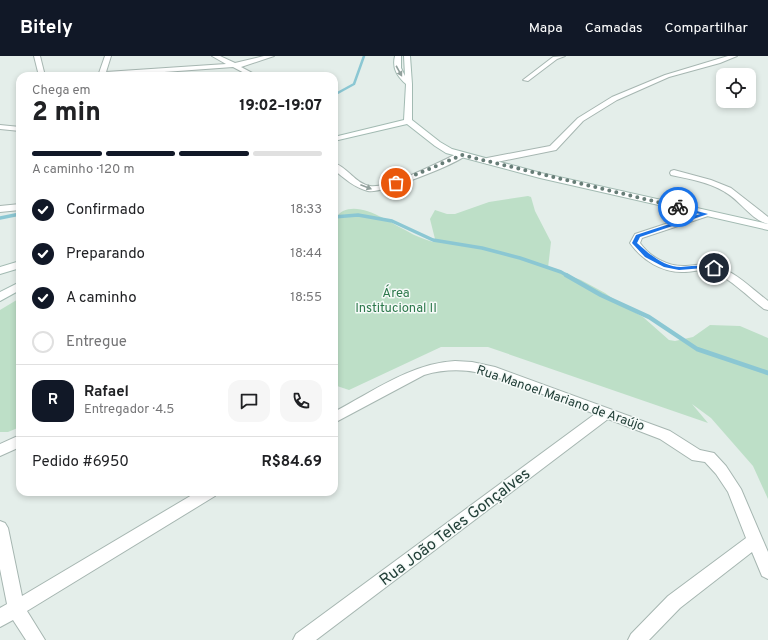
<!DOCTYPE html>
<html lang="pt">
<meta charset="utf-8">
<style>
:root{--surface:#fff;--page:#f6f6f6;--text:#202124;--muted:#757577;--line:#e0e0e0;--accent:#111827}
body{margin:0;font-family:Overpass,sans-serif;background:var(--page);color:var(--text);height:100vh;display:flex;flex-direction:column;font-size:15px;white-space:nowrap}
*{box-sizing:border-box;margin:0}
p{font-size:13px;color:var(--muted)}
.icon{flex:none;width:22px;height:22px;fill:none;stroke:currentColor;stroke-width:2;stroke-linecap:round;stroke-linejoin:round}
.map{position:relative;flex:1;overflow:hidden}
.panel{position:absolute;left:16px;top:16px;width:322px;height:424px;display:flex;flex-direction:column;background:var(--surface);border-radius:12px;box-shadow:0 2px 6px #0003}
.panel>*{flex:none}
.buttons{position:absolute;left:716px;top:12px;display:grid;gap:8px}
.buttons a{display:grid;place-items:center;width:40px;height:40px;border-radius:8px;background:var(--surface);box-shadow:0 2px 6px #0003;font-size:20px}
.pin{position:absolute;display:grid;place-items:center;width:34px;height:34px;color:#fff;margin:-17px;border:2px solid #fff;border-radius:50%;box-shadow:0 1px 4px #0007}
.courier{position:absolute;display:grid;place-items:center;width:40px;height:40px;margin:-20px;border:3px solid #1a73e8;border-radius:50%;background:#fff;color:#222;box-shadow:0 1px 5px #0007}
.summary em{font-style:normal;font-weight:800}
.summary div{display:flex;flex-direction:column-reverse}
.summary{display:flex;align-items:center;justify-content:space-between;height:68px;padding:0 16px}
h1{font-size:26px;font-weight:800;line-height:30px}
.bar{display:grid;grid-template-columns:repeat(4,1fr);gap:6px 4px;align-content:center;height:48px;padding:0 16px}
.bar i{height:5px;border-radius:3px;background:var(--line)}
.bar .current{background:var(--accent)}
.bar p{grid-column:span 4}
.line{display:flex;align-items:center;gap:10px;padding:0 16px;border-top:1px solid var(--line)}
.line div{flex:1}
.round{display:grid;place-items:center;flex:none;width:42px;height:42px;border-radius:12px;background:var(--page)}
ol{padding:0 16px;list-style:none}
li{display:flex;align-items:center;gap:12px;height:44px}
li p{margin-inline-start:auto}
li .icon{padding:4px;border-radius:50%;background:var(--accent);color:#fff;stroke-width:4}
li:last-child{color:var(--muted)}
li i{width:22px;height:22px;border:2px solid var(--line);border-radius:50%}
header{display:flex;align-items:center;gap:24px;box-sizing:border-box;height:56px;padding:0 20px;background:var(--accent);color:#fff}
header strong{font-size:19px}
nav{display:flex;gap:22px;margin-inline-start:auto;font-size:14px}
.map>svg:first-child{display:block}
.green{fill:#bddfc7}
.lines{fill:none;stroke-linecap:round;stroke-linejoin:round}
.stream-far2{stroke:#8bc7d3;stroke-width:2.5}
.stream-far1{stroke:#8bc7d3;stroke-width:3.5}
.stream{stroke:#8bc7d3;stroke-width:4.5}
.street-casing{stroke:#a6b6b1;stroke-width:2}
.secondary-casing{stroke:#a2bab2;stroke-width:2}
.street{fill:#fff;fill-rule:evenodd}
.secondary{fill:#fff;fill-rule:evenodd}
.oneway{fill:#91a09c}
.route{fill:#1a73e8}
.done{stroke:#677d77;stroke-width:4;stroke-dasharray:0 7.2}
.labels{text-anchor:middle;stroke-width:3;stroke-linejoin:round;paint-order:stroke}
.park-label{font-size:13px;fill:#2c784b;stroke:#f5faf8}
.street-label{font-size:13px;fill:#234039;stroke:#f5faf8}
.near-street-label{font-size:16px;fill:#234039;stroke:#f5faf8}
</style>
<header>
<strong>Bitely</strong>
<nav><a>Mapa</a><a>Camadas</a><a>Compartilhar</a></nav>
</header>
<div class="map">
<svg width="768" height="584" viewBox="0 0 768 584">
<rect width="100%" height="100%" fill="#e4eeea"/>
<path class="green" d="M528,140l3,1 4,14 16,31 -3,26 33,12 24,13 17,12 21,12 26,23 6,1 18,-4 17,-12 30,1 28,12v161l-15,-33 -42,-48 -19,-14 16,19 -220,-76h-47l-92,43 -15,-5v-163c3,-4 3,-8 9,-11 20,-9 47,12 64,20 8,5 17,8 26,11l2,-3 -5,-20 5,-9 12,4h8l34,-12z
M20,242v129l-12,5h-8v-122z"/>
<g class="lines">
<path class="stream-far2" d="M334,39l20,-11 10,-28"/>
<path class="stream-far1" d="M334,161l24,-2 34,6 41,19 49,8 38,10 41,14 7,4
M0,162l20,-4"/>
<path class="stream" d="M566,219l35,20 48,22 48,32 71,24"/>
<g class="street-casing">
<path id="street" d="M34,0h6l5,20h-6z
M105,0h6l-5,16 120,-8 -14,-8h8l15,7 29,-7h10l-33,11 17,9h-8l-17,-9 -124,9h-33l3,-2 20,-1z
M565,0l-8,3 -29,22 -5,-1 30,-23z
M728,0h9l-17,7 -51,14 -52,23 -34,21 -27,29 -69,14 -4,-3 4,-3 63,-12 28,-28 34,-21 53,-22z
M0,69l20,2v4l-20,-2z
M459,97h3l4,2c-9,9 -85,39 -98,36 -13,-3 -24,-13 -34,-21v-7c13,4 22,21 36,23 18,3 71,-25 89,-33z
M674,114l37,10 20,8 37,29v7c-17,-4 -28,-24 -43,-32 -16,-10 -36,-13 -54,-17l-1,-2 1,-2z
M20,148v6l-20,2v-6z
M705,155l3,1 2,2 -2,2 -66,22 -2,5c10,14 28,24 46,23 12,-1 22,-4 33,1 19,7 33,22 49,34v9l-4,-1c-17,-13 -33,-30 -52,-38 -9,-3 -19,1 -28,1 -22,1 -42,-12 -54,-29l5,-9z
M455,305l17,1 23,5 175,64 30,19 14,3 12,13 15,23 27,63v27l-6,-3 -10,-24 -72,56 -31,32h-21l3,-6 37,-38 78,-58 -18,-46 -12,-18 -11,-12 -13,-2 -32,-21 -52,-20 -292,221h-23l3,-6 299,-220c-21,-8 -42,-16 -63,-24 -37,-14 -67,-27 -108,-15l-90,48v-11c38,-20 78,-49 121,-51z
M20,379v12l-20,9v-12z
M197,436h20l-2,4 -188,115 18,29h-19l-13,-20 -13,7v-19l7,-4 -7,-35v-48l5,2 3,5 14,68z"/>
</g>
<g class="secondary-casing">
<path id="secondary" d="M395,0h6v12l4,8 -1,-20h6l2,28v36l28,22 12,7 89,24 227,51v6l-228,-52 -94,-25 -11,-7 -28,-22 -73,17v-4l70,-17 2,-36c-9,-8 -14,-16 -11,-28z
M20,205v7l-20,6v-7z
M20,226v8l-20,11v-9z"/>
</g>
<use href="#street" class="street"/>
<use href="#secondary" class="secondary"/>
</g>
<defs><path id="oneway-solid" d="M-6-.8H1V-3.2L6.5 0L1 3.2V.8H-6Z"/></defs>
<g class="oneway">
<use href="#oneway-solid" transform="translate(399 15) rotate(61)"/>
<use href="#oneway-solid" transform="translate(366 131) rotate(21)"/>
</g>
<path class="route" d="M678,150l30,8 -68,23 -3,6c12,11 27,24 44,24 12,-1 23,-3 35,0v3l-12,-2 -25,2 -15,-3 -19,-10 -13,-14 4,-8 64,-21 -24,-5 -1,-2z"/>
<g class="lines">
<path class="done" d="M396,127l66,-28 216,52"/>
</g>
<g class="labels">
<g class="park-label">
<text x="396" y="241">Área<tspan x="396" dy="15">Institucional II</tspan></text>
</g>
<g class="street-label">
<text transform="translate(561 341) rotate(19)" y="5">Rua Manoel Mariano de Araújo</text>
</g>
<g class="near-street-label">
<text transform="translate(454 470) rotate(-37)" y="6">Rua João Teles Gonçalves</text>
</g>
</g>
</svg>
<div class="buttons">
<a><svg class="icon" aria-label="locate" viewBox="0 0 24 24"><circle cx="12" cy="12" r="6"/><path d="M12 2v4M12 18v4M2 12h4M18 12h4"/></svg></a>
</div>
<div class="pin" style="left:396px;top:127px;background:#ea580c"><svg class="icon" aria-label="bag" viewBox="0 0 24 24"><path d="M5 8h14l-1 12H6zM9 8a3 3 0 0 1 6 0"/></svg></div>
<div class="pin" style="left:714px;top:212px;background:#1f2937"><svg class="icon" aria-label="home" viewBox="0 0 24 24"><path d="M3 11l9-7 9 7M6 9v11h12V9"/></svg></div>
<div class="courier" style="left:678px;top:151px"><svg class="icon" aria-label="bike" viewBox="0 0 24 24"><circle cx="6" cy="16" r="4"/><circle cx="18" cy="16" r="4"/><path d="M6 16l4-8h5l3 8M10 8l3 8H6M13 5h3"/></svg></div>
<section class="panel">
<div class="summary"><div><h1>2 min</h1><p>Chega em</p></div><em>19:02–19:07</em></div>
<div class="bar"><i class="current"></i><i class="current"></i><i class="current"></i><i></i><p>A caminho · 120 m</p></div>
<ol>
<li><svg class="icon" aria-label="check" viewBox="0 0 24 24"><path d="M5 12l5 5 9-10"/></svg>Confirmado<p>18:33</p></li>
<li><svg class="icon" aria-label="check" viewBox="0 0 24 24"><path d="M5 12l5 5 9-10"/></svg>Preparando<p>18:44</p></li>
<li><svg class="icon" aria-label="check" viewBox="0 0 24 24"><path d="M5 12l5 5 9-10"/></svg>A caminho<p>18:55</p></li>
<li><i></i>Entregue</li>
</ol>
<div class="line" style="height:72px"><b class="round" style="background:var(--accent);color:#fff">R</b><div><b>Rafael</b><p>Entregador · 4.5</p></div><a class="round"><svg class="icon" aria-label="chat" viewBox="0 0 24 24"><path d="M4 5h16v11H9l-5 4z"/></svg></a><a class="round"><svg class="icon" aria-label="phone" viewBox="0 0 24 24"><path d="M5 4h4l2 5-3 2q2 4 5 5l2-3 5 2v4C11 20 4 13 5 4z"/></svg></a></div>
<div class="line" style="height:52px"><div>Pedido #6950</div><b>R$84.69</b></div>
</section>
</div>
